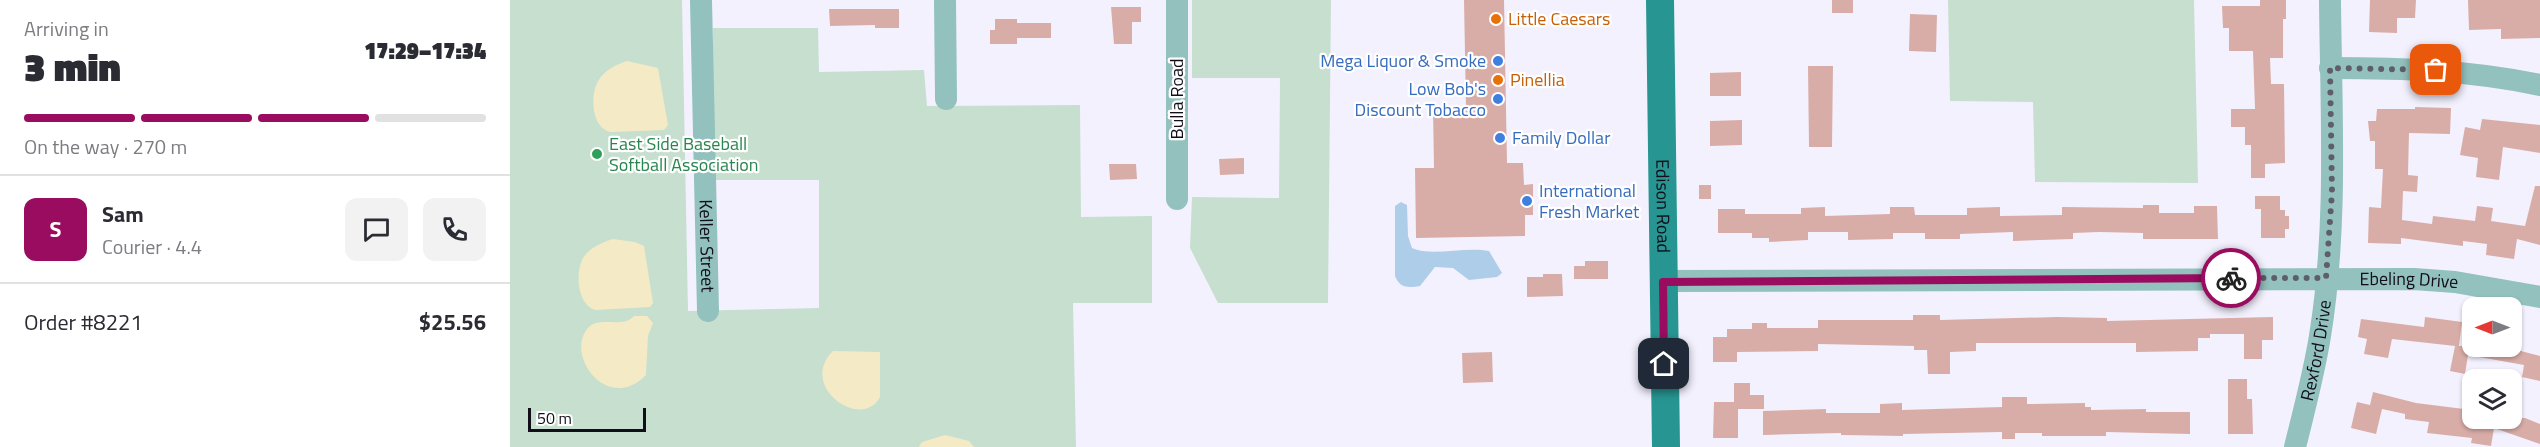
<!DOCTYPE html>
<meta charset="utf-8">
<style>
:root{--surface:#fff;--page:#f2f2f3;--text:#2b2b33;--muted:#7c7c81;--line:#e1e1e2;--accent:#990c5f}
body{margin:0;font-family:"Titillium Web",sans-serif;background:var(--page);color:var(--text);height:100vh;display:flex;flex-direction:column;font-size:22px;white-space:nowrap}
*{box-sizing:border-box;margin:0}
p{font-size:20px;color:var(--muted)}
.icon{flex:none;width:33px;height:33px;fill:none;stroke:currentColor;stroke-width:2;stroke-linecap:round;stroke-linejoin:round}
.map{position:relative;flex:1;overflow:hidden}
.side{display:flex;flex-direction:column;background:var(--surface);width:510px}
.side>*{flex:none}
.needle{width:39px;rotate:270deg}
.fabs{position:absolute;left:1952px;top:297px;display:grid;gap:12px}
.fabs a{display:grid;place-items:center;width:60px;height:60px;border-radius:12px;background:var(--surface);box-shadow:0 2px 4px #0004;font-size:30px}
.scale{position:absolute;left:18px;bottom:15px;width:118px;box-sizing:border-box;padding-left:6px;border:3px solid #110e19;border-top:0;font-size:16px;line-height:21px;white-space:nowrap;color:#110e19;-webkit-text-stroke:4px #fff;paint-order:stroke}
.pin{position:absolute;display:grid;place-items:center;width:51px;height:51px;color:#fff;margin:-26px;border-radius:12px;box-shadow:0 3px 9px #0006}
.courier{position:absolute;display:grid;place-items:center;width:60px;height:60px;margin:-30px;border:4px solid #990c5f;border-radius:50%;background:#fff;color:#222;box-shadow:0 2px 8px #0007}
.overview em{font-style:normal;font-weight:800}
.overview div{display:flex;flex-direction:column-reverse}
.overview{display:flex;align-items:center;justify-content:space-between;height:102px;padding:0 24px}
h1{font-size:39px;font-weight:800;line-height:45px}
.bar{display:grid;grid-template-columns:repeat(4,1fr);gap:9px 6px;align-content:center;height:72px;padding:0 24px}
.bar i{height:8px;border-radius:4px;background:var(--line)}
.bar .current{background:var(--accent)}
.bar p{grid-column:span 4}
.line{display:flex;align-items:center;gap:15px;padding:0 24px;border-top:2px solid var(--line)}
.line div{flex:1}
.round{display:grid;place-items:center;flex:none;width:63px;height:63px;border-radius:12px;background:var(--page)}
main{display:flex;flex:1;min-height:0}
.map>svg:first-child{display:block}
.green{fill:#c6dfcf}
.sand{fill:#f4eac5}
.water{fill:#aecde9}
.building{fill:#d9ada7}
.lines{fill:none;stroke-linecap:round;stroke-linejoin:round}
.minor{stroke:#92c1be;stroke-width:22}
.major{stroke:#279591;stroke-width:28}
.done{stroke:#605d6a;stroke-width:6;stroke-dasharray:0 10.8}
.route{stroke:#990c5f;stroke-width:8}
.food-dot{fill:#e8710a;stroke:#fff;stroke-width:2}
.shop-dot{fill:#3f7fe0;stroke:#fff;stroke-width:2}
.leisure-dot{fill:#2e9e5b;stroke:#fff;stroke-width:2}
.labels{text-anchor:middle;stroke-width:4.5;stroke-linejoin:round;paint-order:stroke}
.food-label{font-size:18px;fill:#c56008;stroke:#fff;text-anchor:start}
.shop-label{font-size:18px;fill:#366cbe;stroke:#fff;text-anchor:end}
.street-label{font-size:18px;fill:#110e19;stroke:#fff}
.leisure-label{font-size:18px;fill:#27864d;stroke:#fff;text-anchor:start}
</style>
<main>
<section class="side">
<div class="overview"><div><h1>3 min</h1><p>Arriving in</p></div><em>17:29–17:34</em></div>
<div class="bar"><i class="current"></i><i class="current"></i><i class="current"></i><i></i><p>On the way · 270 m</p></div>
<div class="line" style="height:108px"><b class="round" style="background:var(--accent);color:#fff">S</b><div><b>Sam</b><p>Courier · 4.4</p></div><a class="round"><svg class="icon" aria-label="chat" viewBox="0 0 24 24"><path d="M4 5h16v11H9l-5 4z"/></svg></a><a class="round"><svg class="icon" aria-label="phone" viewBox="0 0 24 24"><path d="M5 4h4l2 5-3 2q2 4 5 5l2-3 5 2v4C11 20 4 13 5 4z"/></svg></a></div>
<div class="line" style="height:78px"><div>Order #8221</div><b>$25.56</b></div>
</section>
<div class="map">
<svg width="2030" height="447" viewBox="0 0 2030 447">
<rect width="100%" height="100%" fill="#f4f1ff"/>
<path class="green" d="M0,0h172l6,311 131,-3v-128h-106v-152h105l1,44 105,-2 3,36 153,-1 1,112 71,-1v87h-79l3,144h-566z
M682,0h139l-3,303h-110l-28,-55 2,-51 87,1 1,-120h-88z
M1438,0h246l4,183 -163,-1 -2,-80 -83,-1z"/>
<path class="sand" d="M117,61l31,7 10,57 -4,5 -53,2c-19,-3 -21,-35 -14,-49 6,-12 18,-18 30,-22z
M103,239l22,3 9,4 9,57 -3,4 -54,3c-18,-4 -21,-35 -14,-50 6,-12 19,-17 31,-21z
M124,316h13l6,7 -5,13 -2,39c-39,40 -83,-22 -57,-48 12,-11 33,2 45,-11z
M323,351l47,1v45c-18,35 -83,-11 -47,-46z
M435,435l24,6 5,6h-55l3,-5z"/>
<path class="water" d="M891,202l6,3 1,31 4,12c19,9 54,-2 77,3l13,22 -5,4 -28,3 -16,-12 -18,-1 -15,19c-13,2 -20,2 -25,-10v-70z"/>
<path class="building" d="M954,0h40l3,163h16l1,22 9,-1v31h-8v21l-109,2 -1,-70h19l-1,-58 33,-1z
M1322,0h21v13h-21z
M1750,0h26v19h-3v39h-13l1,26h13l1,79 -20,1v14h-14v-33h-6v-18h-14v-18h24l-2,-58h-24v-23h-6l-1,-22h38z
M1860,0h46l-1,18h-18v15l-28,-1z
M1958,0h72v38l-39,1v-10l-32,1z
M601,7h30v15h-9v22h-18z
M319,9h70v19h-24v-3l-45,1z
M1400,14l27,1 -1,37 -27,-1z
M485,19h22v4h34v15h-34v6h-27v-14h5z
M1298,66h25l-1,81h-23z
M1231,72v24h-31v-23z
M1905,107l36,1 -1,26 -41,-1 -1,42 10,1 -1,16 -14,-1 -1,29 30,4 1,-8 42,5 2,-15 16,2 -2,13 34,5 10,-40h5v59l-23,-6 -3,20 -28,-4 1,-11 -24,-3v5l-62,-8v6l-33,-1 1,-36 12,1 2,-39h-8v-28h-5l-2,-20h8l1,-12h38z
M1972,119l58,6v28l-37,-6 -4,33 -23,-3 2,-19 -18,-3 5,-28 15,3z
M1232,120v25l-32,1v-25z
M734,158v16l-24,1 -1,-16z
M599,164h27l1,15 -27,1z
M1189,185h12v14h-12z
M1745,196h25v14h5v6h4v13h-4v9h-24v-29h-6z
M1633,205h16v8h35v-7h23l1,33h-75v-6l-44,-1 -26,1v6l-60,2v-9l-53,2v5h-35v-6h-32v6l-45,1v-8h-40v8l-39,2v-4h-17v-5h-34v-24h27v5h56v-6l24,-1v9l65,-2v-7h24l1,8h52v-7l33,-1v9l62,-1v-8l81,1z
M1075,261h23v18h-34v-13h11z
M1033,274h19l1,22 -36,1v-20h16z
M1403,315h27v5l117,-3 50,1v3l166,-4v23h-11v19h-18v-25h-34v4h-12v13l-62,1v-9h-160v8l-26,1v22h-22l-1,-24h-13v-4l-96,-2v7l-81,1v10h-24v-25h14v-8h25v-6h15v5h51v-8h95z
M1915,317l37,5 -3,24h58v4l23,6v25l-18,-4 2,-12 -56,-10 -3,19 -15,-3 5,-25 -63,-7 -4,19 -24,-4 3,-15 -9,-2 3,-18 63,8z
M982,352l1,30 -30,1 -1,-30z
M1718,379h19v20h5l1,35h-25z
M1224,383h16v12h14v14h-26v29h-25l1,-36h20z
M1863,392l43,11 56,7v8h53l15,6v20l-46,-16 -3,18 -20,-3 1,-5 -45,-5 2,-11 -24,-3v-5l-23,-5 -6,25 -25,-6 6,-26 13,3z
M1492,397h25v7l58,-1v4h6v3l55,-1v3h44v22l-84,-2v4h-64v-3h-27v6h-13v-7l-99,2v2l-62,-1v-2l-78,2v-24l63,-2v4h54v-9l22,-1v7l100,-3z"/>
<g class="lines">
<g class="minor">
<path id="s1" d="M191,0l7,311"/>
<path d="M435,0l1,99"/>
<path d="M667,0v199"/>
<path d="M1820,68c71,0 140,2 210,17"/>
<path id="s2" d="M1153,281l751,-2 41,3 85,15"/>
<path id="s3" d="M1785,447c9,-36 19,-74 25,-111 18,-111 11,-224 10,-336"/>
</g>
<path class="major" id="s4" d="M1150,0l6,447"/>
</g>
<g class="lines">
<path class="done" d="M1721,278h95l6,-86 -2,-124 106,2"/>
<path class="route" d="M1154,364l-1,-82 568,-4"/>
</g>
<g class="food-dot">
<circle cx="986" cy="19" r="6"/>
<circle cx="988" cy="80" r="6"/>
</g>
<g class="shop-dot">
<circle cx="988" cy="61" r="6"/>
<circle cx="988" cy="99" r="6"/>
<circle cx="990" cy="138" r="6"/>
<circle cx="1017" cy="201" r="6"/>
</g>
<circle class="leisure-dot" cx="87" cy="154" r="6"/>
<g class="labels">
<g class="food-label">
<text x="998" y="25">Little Caesars</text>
<text x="1000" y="86">Pinellia</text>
</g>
<g class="shop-label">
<text x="976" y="67">Mega Liquor &amp; Smoke</text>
<text x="976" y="95">Low Bob's<tspan x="976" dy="21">Discount Tobacco</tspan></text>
<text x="1002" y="144" text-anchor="start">Family Dollar</text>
<text x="1029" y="197" text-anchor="start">International<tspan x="1029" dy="21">Fresh Market</tspan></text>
</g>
<g class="street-label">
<text transform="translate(667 99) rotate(-90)" y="6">Bulla Road</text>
<text dy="6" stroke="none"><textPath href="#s4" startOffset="206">Edison Road</textPath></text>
<text dy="6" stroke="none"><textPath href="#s1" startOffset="246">Keller Street</textPath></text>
<text dy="6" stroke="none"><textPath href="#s2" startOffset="746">Ebeling Drive</textPath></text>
<text dy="6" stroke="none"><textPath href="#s3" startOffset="99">Rexford Drive</textPath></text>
</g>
<g class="leisure-label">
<text x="99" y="150">East Side Baseball<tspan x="99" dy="21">Softball Association</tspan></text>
</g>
</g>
</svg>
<div class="fabs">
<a><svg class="needle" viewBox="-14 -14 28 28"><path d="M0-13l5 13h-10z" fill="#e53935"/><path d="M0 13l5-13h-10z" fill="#7c7c81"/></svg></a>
<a><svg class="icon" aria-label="layers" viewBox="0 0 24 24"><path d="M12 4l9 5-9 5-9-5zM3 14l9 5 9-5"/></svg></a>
</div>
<div class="scale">50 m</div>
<div class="pin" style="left:1926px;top:70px;background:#ea580c"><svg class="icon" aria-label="bag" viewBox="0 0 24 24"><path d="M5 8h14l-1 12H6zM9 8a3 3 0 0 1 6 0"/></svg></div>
<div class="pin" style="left:1154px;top:364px;background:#1f2937"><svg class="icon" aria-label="home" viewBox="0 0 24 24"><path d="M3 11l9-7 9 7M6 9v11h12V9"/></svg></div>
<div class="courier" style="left:1721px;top:278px"><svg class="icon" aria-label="bike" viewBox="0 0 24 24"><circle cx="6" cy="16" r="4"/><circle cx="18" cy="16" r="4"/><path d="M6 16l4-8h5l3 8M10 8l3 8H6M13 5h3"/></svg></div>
</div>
</main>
